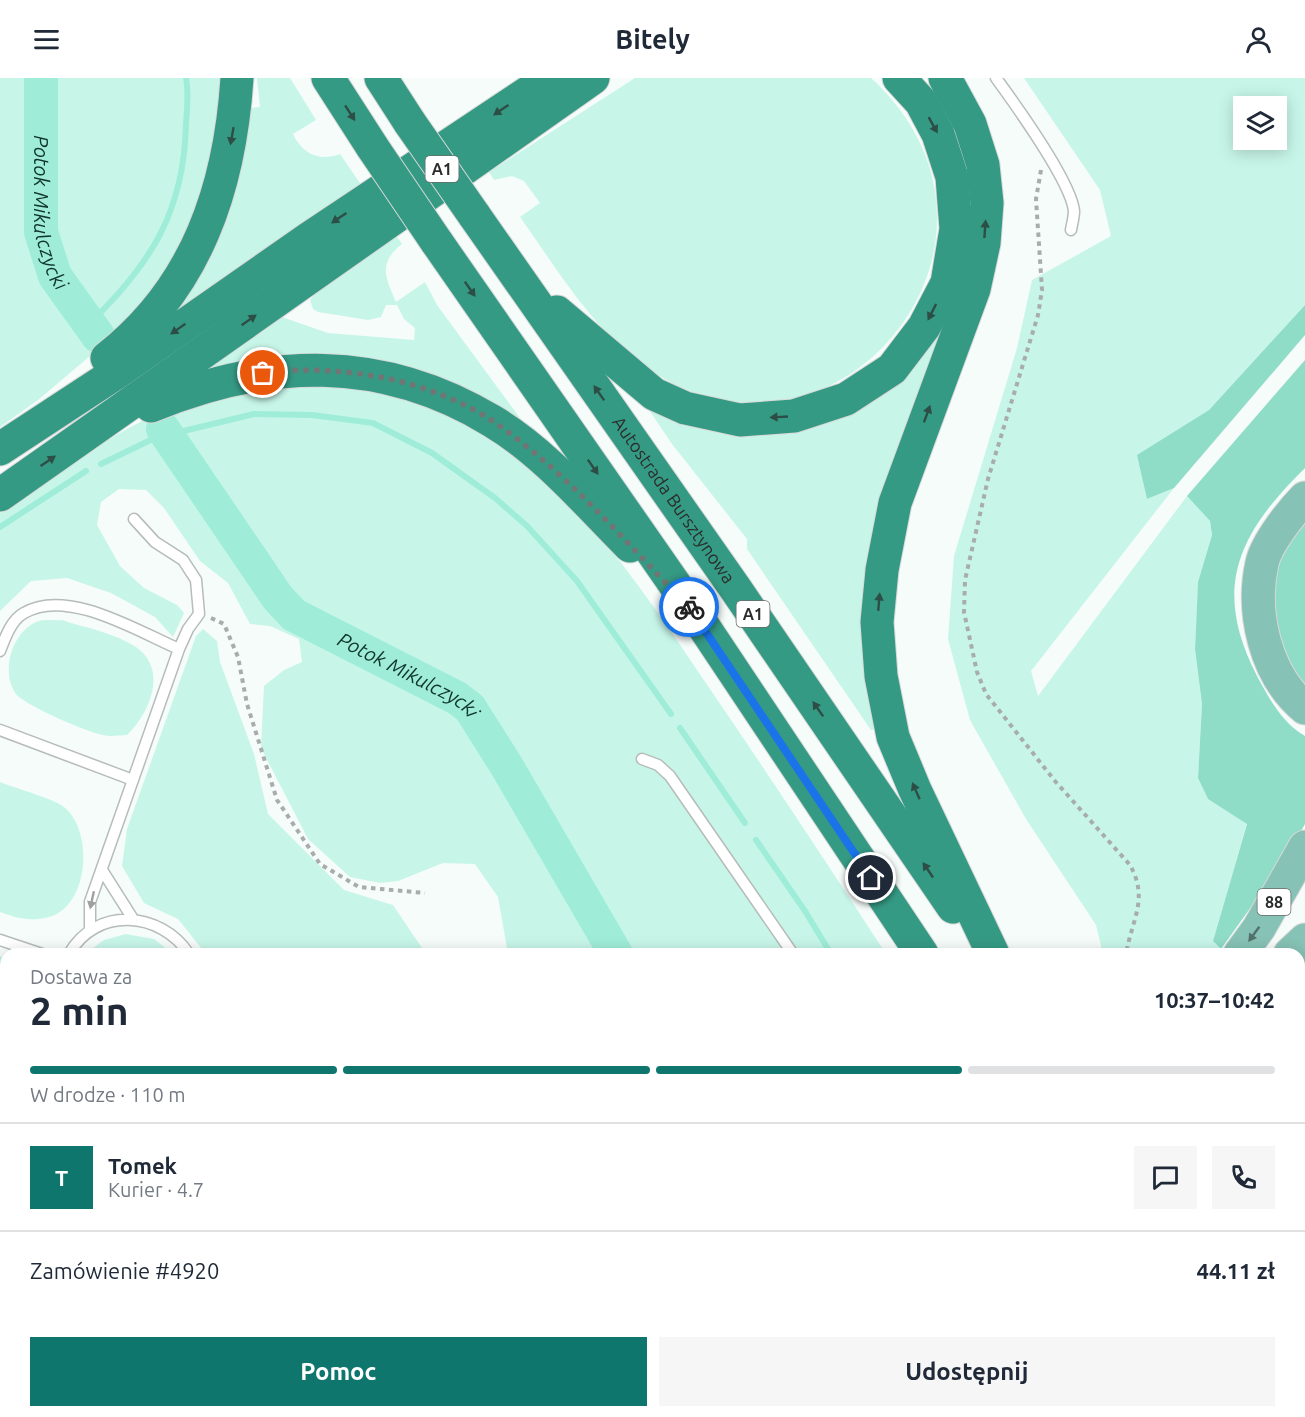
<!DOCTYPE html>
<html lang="pl">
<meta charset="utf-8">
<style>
:root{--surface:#fff;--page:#f6f6f7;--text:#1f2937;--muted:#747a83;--line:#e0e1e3;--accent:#0f766e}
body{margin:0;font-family:Ubuntu,sans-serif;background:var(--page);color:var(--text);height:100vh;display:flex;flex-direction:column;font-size:22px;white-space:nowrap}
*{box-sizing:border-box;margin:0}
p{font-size:20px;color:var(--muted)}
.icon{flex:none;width:33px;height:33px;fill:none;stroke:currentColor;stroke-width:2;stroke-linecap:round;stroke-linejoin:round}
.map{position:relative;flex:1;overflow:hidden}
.sheet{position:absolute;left:0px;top:870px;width:1305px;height:470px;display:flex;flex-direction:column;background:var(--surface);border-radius:18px 18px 0 0;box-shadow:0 3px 15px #0003}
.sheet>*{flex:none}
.controls{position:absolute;left:1233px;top:18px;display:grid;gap:12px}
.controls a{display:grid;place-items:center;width:54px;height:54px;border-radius:0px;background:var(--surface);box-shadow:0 3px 15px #0003;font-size:30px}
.pin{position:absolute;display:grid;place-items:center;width:51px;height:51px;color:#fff;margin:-26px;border:3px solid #fff;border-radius:50%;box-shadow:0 2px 6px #0007}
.courier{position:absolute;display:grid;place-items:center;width:60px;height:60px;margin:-30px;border:4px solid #1a73e8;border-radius:50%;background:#fff;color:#222;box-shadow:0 2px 8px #0007}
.headline em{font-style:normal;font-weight:700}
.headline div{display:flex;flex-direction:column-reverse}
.headline{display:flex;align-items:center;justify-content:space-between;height:102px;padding:0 30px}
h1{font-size:39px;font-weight:700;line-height:45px}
.bar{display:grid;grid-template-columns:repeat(4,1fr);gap:9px 6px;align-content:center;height:72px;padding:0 30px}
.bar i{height:8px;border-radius:4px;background:var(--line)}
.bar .current{background:var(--accent)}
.bar p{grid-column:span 4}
.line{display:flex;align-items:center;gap:15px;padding:0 30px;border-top:2px solid var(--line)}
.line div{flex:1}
.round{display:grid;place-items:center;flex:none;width:63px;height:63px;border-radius:0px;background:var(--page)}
.primary-button{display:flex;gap:12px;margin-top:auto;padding:12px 30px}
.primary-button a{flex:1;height:69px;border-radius:0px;background:var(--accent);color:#fff;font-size:24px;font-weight:700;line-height:69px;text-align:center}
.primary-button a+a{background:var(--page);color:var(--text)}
header{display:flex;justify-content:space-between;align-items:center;height:78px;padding:0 30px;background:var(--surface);font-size:27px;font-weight:700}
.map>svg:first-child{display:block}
.green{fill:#c7f6e8;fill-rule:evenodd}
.forest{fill:#8fdcc7}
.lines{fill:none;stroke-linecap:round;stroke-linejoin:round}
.stream{stroke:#9fedd8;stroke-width:6}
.river{stroke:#9fedd8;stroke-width:34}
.service-casing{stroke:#b6bcba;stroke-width:13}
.primary-casing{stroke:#d9d9d9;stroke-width:35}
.motorway-casing{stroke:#d9d9d9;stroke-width:35}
.path{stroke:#a8adac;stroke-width:4;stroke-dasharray:4.5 4.5;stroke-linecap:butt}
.service{stroke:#fff;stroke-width:10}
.primary{stroke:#86c2b5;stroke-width:33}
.motorway{stroke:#359a84;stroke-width:33}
.motorway-bridge-casing{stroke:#d9d9d9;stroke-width:35;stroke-linecap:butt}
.motorway-bridge{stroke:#359a84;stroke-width:33}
.oneway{fill:#2d4e46}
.oneway2{fill:#9fa0a0}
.oneway3{fill:#53706a}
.done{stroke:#717574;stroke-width:6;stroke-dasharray:0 10.8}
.route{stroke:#1a73e8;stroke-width:8}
.labels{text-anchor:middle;stroke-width:6;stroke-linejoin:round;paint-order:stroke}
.shield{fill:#fff;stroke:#6a6c6b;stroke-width:1.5}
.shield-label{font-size:16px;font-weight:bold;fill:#2a2d2c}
.street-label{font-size:18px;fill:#2a2d2c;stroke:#fff}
.water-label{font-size:20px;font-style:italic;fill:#10352c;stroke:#fff}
</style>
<header><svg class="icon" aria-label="menu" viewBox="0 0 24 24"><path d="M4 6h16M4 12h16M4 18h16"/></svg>Bitely<svg class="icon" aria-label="person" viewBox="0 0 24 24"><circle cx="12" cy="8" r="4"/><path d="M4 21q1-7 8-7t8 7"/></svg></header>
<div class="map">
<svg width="1305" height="1339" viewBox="0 0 1305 1339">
<rect width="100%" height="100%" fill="#f5fcfa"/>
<path class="green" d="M0,0h221v25l-10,67 -27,74 -55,79 -91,77 -38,27z
M257,0h33l26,42 -23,14c9,20 27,28 47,20l24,35 -193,125c17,-30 40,-61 53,-93 15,-37 21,-74 26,-113l10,-1z
M635,0h236c177,163 -37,422 -227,288 -52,-38 -87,-97 -124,-149l20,-14 -16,-22 -12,-5 -18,4 -5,-8z
M1024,0h281v227l-96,105 -71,45 9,44 27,-11 -143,183 7,25 149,-200 23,25 2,14 -14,47 -3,67 7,55 -4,74 10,21 39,24 -34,118 8,8 -4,5h-114l-7,-29 -70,-106 -56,-99 -22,-81 6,-83 63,-208 15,-68 79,-44 -11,-46zM1244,28h32v34h-32z
M395,156l7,10c-24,19 -17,33 -6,58l29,-20 12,23 94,128 -69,-42 -265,-18 82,-57 49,17 86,7 1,-12 -11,-9 -7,-14h-11l-5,12 -13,3 -50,-8 -5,-3 -3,-9 5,-6z
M952,223l-66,187 -9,240 -6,2 -124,-181v-10l-75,-95 -27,-40 145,27z
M338,308c45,8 94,14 135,37 98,55 175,175 237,266 60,88 118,176 176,265h-378l-10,-57 -23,-33 -32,-1 -45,18 -18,2 -30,-6 -42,-38 -47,-91 3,-62 20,-16 18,-8 -3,-23 -29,-13 -20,-2 -22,-41 -28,-22 -36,-53 -18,-18 -27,-1 -18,13 -4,23 23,41 24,22 33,17 7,8 -11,24 -18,-20 -44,-24 -44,-15 -36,3 -31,30v-98c68,-48 148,-109 233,-124 33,-6 71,-2 105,-3z
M62,542c24,8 53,13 74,27 33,23 13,67 -9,88 -8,0 -16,2 -24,0 -16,-3 -77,-29 -87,-41 -16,-22 -4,-64 23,-73 6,-2 16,0 23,-1z
M203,551l14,12 3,21 34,92 14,60 76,76 49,15 33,49h-220l-28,-35 -34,-16 -22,-37 5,-37 69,-193z
M0,704c14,6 55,17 64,25 30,24 25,99 -15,110 -18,5 -33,1 -49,-5z
M126,856l28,5 19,15h-88l19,-14z
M0,878l6,4v77l-6,-2z
M1299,984l6,10v335l-6,-12z
M6,1092v146l-2,6 2,2v88h35l-2,5h-39v-231z
M58,1334h24l17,5h-42z
M293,1334h41l-4,5h-41z
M359,1334h80l8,5h-89z
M882,1334h69l3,5h-81z
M963,1334h149l2,5h-149z"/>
<path class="forest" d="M1305,227v30l-131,153 -27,11 -10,-44 72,-45z
M1305,282v108c-66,65 -94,119 -48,208 12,22 25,47 48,60v88l-19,34 -65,91 -8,-8 34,-117 -39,-25 -10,-21 4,-74 -7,-55 3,-67 14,-47 -2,-14 -23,-25z
M1305,438v173l-18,-25 -17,-59 8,-48z
M1305,885v109l-6,-10v-92z
M1299,1317l6,12v10h-21l-2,-5h17z
M439,1334h220l-9,5h-203z
M785,1334h97l-9,5h-98z"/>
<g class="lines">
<path class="stream" d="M89,246c62,-60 95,-112 97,-200 1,-15 3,-31 0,-46
M167,357l87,-21 58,1 61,8 59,30 63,45 32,28 50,55 94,133
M101,386l64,-31
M0,449l86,-56
M680,650l65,95
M756,762l49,71 26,43
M665,1339l10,-5"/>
<g class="river">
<path id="s1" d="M41,0v154l14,44 43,60"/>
<path id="s2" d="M163,351l115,169 16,17 163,83 13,10 36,57 110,189"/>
<path d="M959,1334l2,5"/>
</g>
<g class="service-casing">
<path id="service" d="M996,0c19,26 75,104 78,133 0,6 -2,13 -3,19
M134,441l21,23 28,18 13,20 3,34 -11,15 -9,20
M0,573c5,-13 11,-31 24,-38 43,-26 115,19 155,36l-89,253v29
M0,652l133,50
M642,681l16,6 12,11 123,178
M102,792l31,49
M0,862l42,14
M69,876c27,-48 92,-43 120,0
M0,1017l6,2
M0,1063l6,-17
M109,1334l17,5
M1116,1334l3,5
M46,1339l2,-5
M275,1339l10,-5"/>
</g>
<g class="primary-casing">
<path id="primary" d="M1305,420c-14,14 -39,46 -43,65 -11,49 3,112 43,145
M1240,876l19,-26 46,-81
M1290,876l15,-14
M699,1339l11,-5
M745,1339l10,-5"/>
</g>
<g class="motorway-casing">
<g id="motorway">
<path d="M328,0l45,70"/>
<path d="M381,0l29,45"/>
<path d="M945,0l25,46 13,41 4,38 -3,40 -10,46 -79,214 -13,67 -5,52 4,54 12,61 22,53 78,164"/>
<path id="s3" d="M474,137l261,373 218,319"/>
<path d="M436,163l258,371 228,342"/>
<path d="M557,234l97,82 31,14 55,12 54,-4 52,-17 46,-30 32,-42 23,-44 9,-54 -4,-52 -14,-43 -17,-32 -22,-24"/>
<path d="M107,280c90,-70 123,-171 130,-280"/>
<path d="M151,328c116,-48 230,-52 341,15 52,31 95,82 138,125"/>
<path d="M0,371l116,-76 192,-134 242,-161"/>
<path d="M0,417l593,-417"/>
<path d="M1182,1334l2,5"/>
<path d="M1237,1334l2,5"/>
</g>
</g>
<path class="path" d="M1041,92l-5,29 6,91 -4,25 -50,164 -23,101 -1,32 13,60 9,22 69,87 75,84c19,34 2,54 -4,89
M211,540l13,6 14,33 9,47 30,96 43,64 39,23 66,6"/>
<use href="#service" class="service"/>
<use href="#primary" class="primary"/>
<use href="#motorway" class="motorway"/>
<g class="motorway-bridge-casing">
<path id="motorway-bridge" d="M410,45l64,92
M373,70l63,93"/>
</g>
<use href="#motorway-bridge" class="motorway-bridge"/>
</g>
<defs><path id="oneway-solid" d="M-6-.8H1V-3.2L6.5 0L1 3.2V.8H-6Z" transform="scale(1.5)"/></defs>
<g class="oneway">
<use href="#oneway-solid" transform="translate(501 32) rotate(146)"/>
<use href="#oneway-solid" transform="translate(350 35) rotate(57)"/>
<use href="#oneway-solid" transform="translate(933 47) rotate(61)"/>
<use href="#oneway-solid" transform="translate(232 58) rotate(100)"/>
<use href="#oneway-solid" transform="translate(339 140) rotate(146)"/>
<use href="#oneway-solid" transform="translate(985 151) rotate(-86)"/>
<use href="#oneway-solid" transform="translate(470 211) rotate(55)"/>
<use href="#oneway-solid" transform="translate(932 234) rotate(117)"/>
<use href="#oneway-solid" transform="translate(249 242) rotate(-35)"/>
<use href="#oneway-solid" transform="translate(178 251) rotate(145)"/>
<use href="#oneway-solid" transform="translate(599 315) rotate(-125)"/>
<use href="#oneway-solid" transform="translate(927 336) rotate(-70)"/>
<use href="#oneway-solid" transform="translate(779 339) rotate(177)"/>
<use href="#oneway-solid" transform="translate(48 383) rotate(-34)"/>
<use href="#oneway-solid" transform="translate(593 389) rotate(55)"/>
<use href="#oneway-solid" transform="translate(879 524) rotate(-85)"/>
<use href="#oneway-solid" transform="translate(818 631) rotate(-125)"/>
<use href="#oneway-solid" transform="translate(916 713) rotate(-114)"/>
<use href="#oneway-solid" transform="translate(928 792) rotate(-124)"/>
</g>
<use class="oneway2" href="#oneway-solid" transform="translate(92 822) rotate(102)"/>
<use class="oneway3" href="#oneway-solid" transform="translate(1254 856) rotate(126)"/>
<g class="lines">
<path class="done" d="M263,295c74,-10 168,6 231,49 74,51 133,122 195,185"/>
<path class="route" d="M689,529l182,271"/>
</g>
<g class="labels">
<g class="shield">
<rect x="425.5" y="78" width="33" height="26" rx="4.5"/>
<rect x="736.5" y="523" width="33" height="26" rx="4.5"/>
<rect x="1257.5" y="811" width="33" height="26" rx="4.5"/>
</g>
<g class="shield-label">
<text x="442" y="97">A1</text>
<text x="753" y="542">A1</text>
<text x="1274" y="830">88</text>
</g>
<g class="street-label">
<text dy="6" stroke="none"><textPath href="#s3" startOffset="348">Autostrada Bursztynowa</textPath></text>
</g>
<g class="water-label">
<text dy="7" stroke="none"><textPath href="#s1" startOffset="136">Potok Mikulczycki</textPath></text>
<text dy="7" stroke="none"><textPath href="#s2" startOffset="357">Potok Mikulczycki</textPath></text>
</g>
</g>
</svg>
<div class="controls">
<a><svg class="icon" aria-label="layers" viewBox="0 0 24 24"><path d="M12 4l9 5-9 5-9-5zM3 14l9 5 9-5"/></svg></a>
</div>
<div class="pin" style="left:263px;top:295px;background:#ea580c"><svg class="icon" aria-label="bag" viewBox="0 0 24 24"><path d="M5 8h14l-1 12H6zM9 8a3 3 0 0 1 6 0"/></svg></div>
<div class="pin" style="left:871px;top:800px;background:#1f2937"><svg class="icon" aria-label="home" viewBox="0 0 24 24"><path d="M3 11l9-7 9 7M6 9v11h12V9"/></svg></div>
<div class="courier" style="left:689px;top:529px"><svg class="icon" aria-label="bike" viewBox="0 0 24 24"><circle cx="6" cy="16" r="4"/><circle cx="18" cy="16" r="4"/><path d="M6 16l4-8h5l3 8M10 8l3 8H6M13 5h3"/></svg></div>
<section class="sheet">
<div class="headline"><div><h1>2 min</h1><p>Dostawa za</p></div><em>10:37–10:42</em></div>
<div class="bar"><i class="current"></i><i class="current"></i><i class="current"></i><i></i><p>W drodze · 110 m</p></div>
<div class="line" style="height:108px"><b class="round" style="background:var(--accent);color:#fff">T</b><div><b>Tomek</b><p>Kurier · 4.7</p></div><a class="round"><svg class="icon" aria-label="chat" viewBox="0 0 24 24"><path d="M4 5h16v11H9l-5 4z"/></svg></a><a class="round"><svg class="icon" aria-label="phone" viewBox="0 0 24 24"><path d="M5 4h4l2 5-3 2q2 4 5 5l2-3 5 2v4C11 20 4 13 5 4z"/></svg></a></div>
<div class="line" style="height:78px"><div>Zamówienie #4920</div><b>44.11 zł</b></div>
<div class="primary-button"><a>Pomoc</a><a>Udostępnij</a></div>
</section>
</div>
